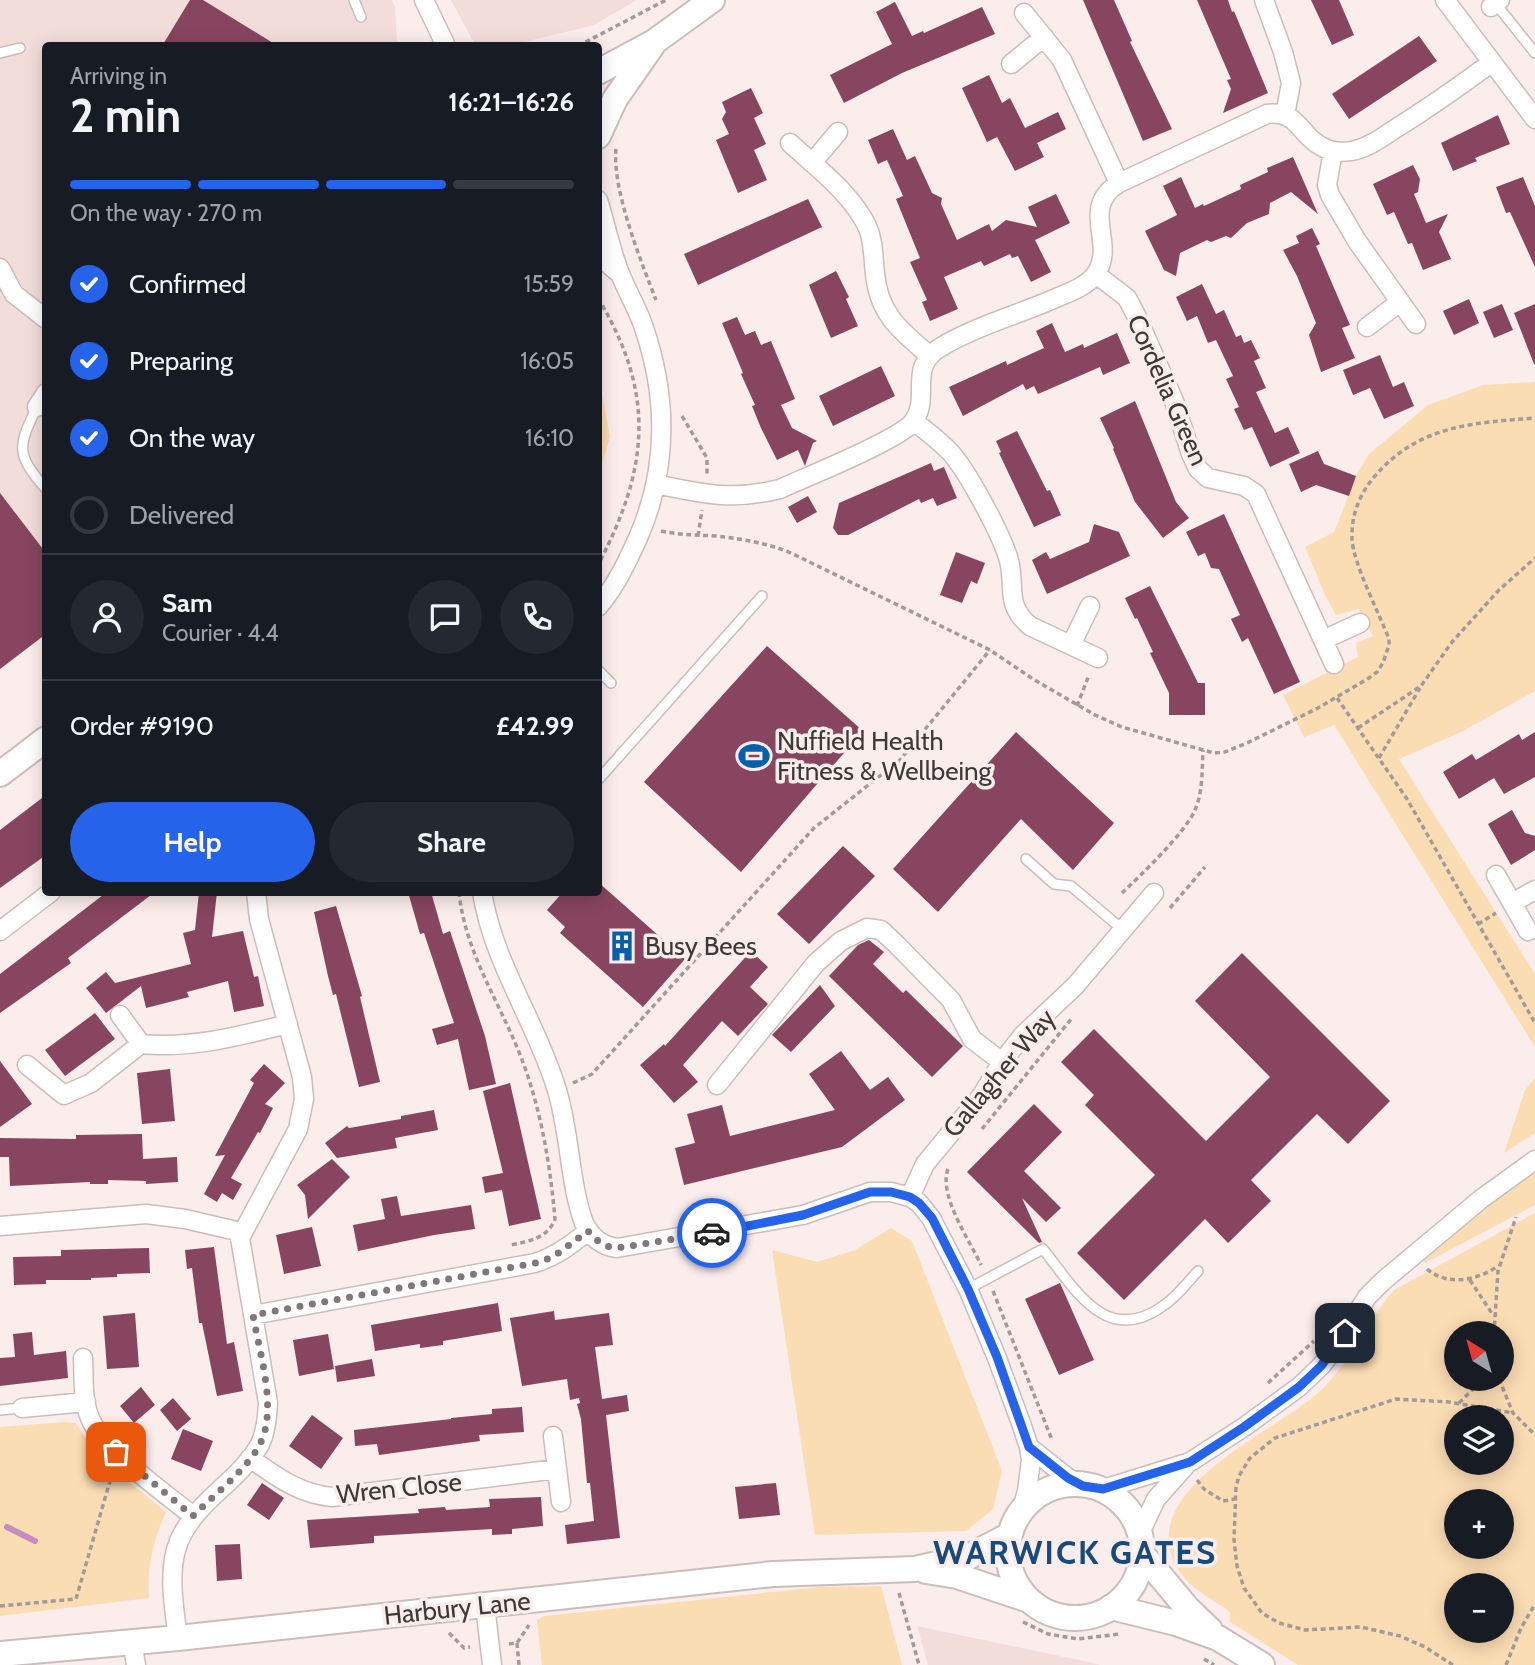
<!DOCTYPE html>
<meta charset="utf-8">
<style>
:root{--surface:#171b24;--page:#242831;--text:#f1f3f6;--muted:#9ea1a6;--line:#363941;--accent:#2563eb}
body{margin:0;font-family:Cabin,sans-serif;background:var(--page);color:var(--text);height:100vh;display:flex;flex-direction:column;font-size:26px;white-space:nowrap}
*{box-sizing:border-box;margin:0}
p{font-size:23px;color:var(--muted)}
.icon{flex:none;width:38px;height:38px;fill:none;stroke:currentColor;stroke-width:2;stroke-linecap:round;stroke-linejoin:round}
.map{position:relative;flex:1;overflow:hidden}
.drawer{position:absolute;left:42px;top:42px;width:560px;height:854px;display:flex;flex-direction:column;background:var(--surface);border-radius:7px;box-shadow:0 4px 18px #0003}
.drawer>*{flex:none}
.needle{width:46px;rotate:323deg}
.controls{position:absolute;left:1444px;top:1321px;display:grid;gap:14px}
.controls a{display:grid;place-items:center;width:70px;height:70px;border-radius:50%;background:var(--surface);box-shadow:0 4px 18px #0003;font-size:35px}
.pin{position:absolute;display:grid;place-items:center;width:60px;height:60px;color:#fff;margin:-30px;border-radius:14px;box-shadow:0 4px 10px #0006}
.courier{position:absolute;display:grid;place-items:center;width:70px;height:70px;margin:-35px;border:5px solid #2563eb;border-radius:50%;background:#fff;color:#222;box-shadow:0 2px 9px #0007}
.head em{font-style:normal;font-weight:700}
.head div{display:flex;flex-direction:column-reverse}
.head{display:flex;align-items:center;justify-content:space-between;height:119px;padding:0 28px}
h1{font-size:46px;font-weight:700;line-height:52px}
.bar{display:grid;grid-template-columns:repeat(4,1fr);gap:10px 7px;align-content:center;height:84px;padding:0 28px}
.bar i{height:9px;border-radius:5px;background:var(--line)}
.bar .selected{background:var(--accent)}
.bar p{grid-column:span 4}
.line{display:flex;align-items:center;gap:18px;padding:0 28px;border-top:2px solid var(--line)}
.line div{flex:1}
.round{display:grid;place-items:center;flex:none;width:74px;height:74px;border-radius:37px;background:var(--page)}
ol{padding:0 28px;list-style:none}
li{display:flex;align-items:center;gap:21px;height:77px}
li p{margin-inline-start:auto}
li .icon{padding:7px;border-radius:50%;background:var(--accent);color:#fff;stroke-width:4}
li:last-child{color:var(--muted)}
li i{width:38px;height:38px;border:4px solid var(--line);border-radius:50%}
.primary-button{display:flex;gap:14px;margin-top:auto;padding:14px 28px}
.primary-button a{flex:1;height:80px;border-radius:42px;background:var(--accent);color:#fff;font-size:28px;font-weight:700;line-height:80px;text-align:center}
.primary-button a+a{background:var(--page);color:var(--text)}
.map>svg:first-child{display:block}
.built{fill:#f2dddb}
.green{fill:#fbddb3;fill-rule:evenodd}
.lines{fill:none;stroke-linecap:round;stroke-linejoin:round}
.stream{stroke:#c58dbe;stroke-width:6}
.building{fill:#87455f}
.lane-casing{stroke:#cabdbc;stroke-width:12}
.street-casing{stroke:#cabdbc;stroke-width:21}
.secondary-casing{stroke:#cabdbc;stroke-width:28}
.path{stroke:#a49a9a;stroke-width:3.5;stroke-dasharray:5 3.5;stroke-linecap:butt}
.lane{stroke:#fff;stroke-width:9}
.street{stroke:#fff;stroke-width:18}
.secondary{stroke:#fff;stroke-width:24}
.done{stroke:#807878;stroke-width:7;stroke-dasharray:0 12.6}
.route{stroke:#2563eb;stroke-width:9}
.labels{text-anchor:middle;stroke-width:7;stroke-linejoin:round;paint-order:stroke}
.street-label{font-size:26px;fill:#3e3939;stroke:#fbedec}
.poi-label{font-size:26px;fill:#3e3939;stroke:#fbedec;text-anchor:start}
.district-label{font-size:33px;font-weight:bold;letter-spacing:2px;fill:#184a7c;stroke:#fbedec}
</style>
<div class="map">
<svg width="1535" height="1665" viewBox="0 0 1535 1665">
<rect width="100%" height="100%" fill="#fbedec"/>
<path class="built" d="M0,0h392l3,7 2,38 -351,1 -1,587 -45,38z
M451,0h186l-43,25 -86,21 -33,-1z
M917,1626l181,38 2,1h-172z"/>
<path class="green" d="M599,377l11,60 -11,37z
M1535,382v309l-74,41 -62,27 136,215v73l-201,-322 -30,12 -21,-42 75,-38 -2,-14 17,-7 -14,-27 -23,6 -11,-20 -20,-48 29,-15 22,-56 13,-22 59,-49 55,-20z
M1535,1078v55l-31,20 21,-63z
M1535,1173v32l-110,58 -1,-3 63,-53z
M1535,1213v452h-237l-68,-43v-10c-16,-12 -39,-23 -50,-40 -53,-79 93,-139 138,-179 32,-29 48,-71 76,-103zM1456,1334h46v45h-46zM1456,1418h46v45h-46zM1456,1502h46v45h-46zM1456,1586h46v45h-46z
M891,1228l21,13 90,230 -9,38 -27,22 -151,4 -43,-285 45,12 38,-12z
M64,1422l12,1 20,32 70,57c-13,29 -19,54 -17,86l-149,18v-189z
M881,1586l21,79h-360l-5,-45 7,-4 276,-29z"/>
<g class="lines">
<path class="stream" d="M7,1527l28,14"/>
</g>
<path class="building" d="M190,0h13l75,46h-116z
M1083,0h31l18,41 -2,1 42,87 -29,12z
M1197,0h31l4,12 2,-1 34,82 -45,20 8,-24 -4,-9 4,-1z
M1311,0h28l15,35 -22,10z
M895,2l17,34 11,-5 1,2 58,-26 13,27 -93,39 -58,30 -14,-28 62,-31 -16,-32z
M1419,36l18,25 -88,58 -17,-25z
M989,75l13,28 8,-5 15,30 33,-16 8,17 -29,14 7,14 -29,14 -18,-34 -10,5 -25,-54z
M751,88l12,25 -9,5 12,26 -12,6 13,30 -29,13 -22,-53 13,-6 -7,-15 4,-7 -4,-10z
M1498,115l12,29 -35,14 2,3 -24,10 -12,-28z
M893,129l14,31 8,-4 17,37 10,5 -1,6 16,36 32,-16 3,7 14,-11 31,7 -9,-20 28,-13 14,29 -35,17 16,32 -20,10 -13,-26 -6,2 -2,-4 -26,12 -3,-5 -37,16 14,32 -28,12 -8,-19 5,-2 -17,-38 10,-4 -24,-59 7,-3 -16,-36 -9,4 -10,-24z
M1293,157l25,57 -27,-22 -21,11 -1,11 -22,9 -16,15 -5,-2 -15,6 -4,-2 -27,13 -4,23 -12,-6 -19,-39 32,-16 -14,-29 18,-9 14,31 8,-4 1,2 37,-17 -1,-4 28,-13 -1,-4z
M1413,165l7,14 -2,13 -4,2 12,29 22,-9 -9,18 12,27 -28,11 -11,-27 -4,1 -14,-32 -7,3 -14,-31z
M1523,177l12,29v61l-25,-55 -4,1 -10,-26z
M808,199l14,28 -124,58 -14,-31z
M1312,228l8,16 -4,2 34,79 -8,3 13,30 -34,14 -12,-37 7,-12 -19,-47 -14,-26 16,-7 -3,-7z
M836,271l13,26 -3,2 12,27 -27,12 -22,-53z
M1202,284l14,30 8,-4 12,27 5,-2 3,8 7,-3 9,18 -6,3 12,27 -10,4 19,41 13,-6 12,26 -30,14 -18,-40 -8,3 -10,-21 5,-2 -13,-28 7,-3 -17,-36 -8,3 -11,-27 -10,5 -11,-24z
M1469,299l10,24 -25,12 -11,-24z
M1502,304l11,26 -19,8 -11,-26z
M1535,304v60h-1l-20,-51z
M737,317l8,18 10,-4 6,14 10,-4 24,58 -14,6 11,23 25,13 -4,2 -8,23 -7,-16 -21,10 -16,-32 -9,-22 3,-1 -14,-31 2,-1 -21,-50z
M1052,323l13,29 18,-8 1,4 33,-15 13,30 -27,12 -3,-8 -62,27 -4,-8 -8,4 -3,-6 -60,32 -14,-29 57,-26 1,4 37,-17 -8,-17z
M1380,355l13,32 11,-5 10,24 -30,13 -14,-31 -17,7 -10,-25z
M881,366l14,30 -62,30 -14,-30z
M1135,401l41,101 13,16 -26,20 -28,-36 -22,-53 1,-1 -14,-30z
M1017,431l30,60 3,-1 11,25 -27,12 -35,-74 2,-1 -5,-11z
M1318,451l6,13 32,12 -7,20 -33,-11 -15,7 -12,-28z
M931,463l3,8 10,-4 13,31 -20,8 -4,-8 -12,5 -2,-4 -71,36h-10l-5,-7 6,-25z
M0,493l46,60v81l-46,35z
M808,496l9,16 -20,11 -9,-16z
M1224,514l76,168 -26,12 -26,-56 -6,4 -11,-23 9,-4 -21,-46 -8,-1 -6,-15 -7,3 -12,-24z
M1094,524l25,8 11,24 -83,38 -15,-34 14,-8 4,7 39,-17z
M956,552l29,11 -8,21 -6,-3 -9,22 -22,-8z
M1150,586l48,97h7v32h-36v-22l-19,-40 3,-1 -16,-34 -2,1 -10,-21z
M767,646l96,85 -122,141 -97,-90z
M1016,732l98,91 -41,47 -52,-51 -83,93 -45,-43z
M1535,732v45l-31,17 -10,-16 -35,21 -16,-27 29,-18 4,6 43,-26 3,6z
M46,795v60l-46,33v-58z
M1512,810l13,23 10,3v14l-24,15 -23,-41z
M843,846l32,30 -66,68 -32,-30z
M598,882l87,77 -42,48 -83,-74 5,-6 -18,-17 16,-18h35z
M107,892h48l-87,66 3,5 -71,50v-39z
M199,892h18l-5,45 31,-6 11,46 4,-1 6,30 -30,6 -6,-31 -41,11 2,5 -43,11 -5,-22 -35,27 -20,-25 20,-16 9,11 76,-19 -8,-31 12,-3z
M408,892h23l12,42 7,-3 35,105 11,48 -27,6 -11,-51 -21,6 -5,-16 22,-6 -30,-90 -4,1z
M336,906l26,90 -2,1 20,85 -21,5 -23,-93 -3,1 -5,-19 -14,-64z
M869,940l15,12 -11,12 30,29 3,-3 57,56 -31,31 -103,-101 29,-31z
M751,951l17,16 -18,20 18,17 -30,32 -16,-15 -39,44 15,17 -24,21 -34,-38 24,-21 1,2z
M1242,953l148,148 -42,43 -31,-30 -66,66 20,21 -43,42 -23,-24 -81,81 -47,-47 78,-78 -70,-70 9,-10 -33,-33 33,-33 112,112 64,-64 -75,-76z
M820,985l15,21 -44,46 -19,-17z
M95,1013l20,26 -50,37 -20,-26z
M841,1051l29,39 18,-13 17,23 -63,47 -158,38 -9,-37 20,-5 -8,-29 35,-9 8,31 105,-26 -26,-36z
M0,1061l32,43 -32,23z
M264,1064l21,19 -20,21 8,4 -13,25 -2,-1 -27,46 11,6 -9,16 -11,-7 -5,9 -13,-8 21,-39 -10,1 39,-73 -4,-3z
M170,1069l5,52 -33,3 -5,-51z
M510,1083l31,136 -32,7 -7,-36 -17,3 -3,-16 21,-4 -20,-82z
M1034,1104l28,28 -38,39 37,37 -15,14 -24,-24 20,44 -3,1 -72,-71z
M434,1110l4,20 -43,8 2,10 -60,10 -12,-15 22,-17 2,2 52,-9v-3z
M142,1134l1,25 34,-2 1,25 -32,2v-3l-38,-1v4h-18v-2l-80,4 -1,-29h-9v-19l76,1v-4z
M332,1159l18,18 -42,42 -3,-24 -8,-10z
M397,1196l4,20 70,-11 4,24 -41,6 -76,16 -5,-26 32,-6 -4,-20z
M312,1227l9,39 -37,8 -8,-39z
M214,1247l13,97 7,-2 9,49 -26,5 -15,-73h-3l-7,-55 -5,1 -2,-19z
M149,1248l1,25 -33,1v3l-26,1v2h-45v4l-32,1 -1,-28 48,-1v-6z
M1060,1283l34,77 -35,15 -34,-76z
M498,1303l4,28 -59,10v4l-23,3v-4l-45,7 -4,-26z
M554,1311l1,9 54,-7 4,32 -18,2 7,52 25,-4 2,16 -23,4 14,123 -53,6 -2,-19 29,-4 -4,-38h-3l-6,-64 -4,-15 3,-1 -1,-5 -9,2 -3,-21 -45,7 -12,-68z
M135,1313l4,54 -32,2 -4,-53z
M32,1332l2,23 32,-4 2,27 -68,8v-28l15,-1 -2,-23z
M328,1334l6,35 -35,7 -6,-36z
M372,1359l3,17 -38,6 -2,-16z
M141,1387l14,18 -21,18 -14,-17z
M173,1398l18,21 -14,12 -17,-21z
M522,1407l2,25 -45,3 1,6 -101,14 -2,-11 -22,2 -1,-16 97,-11v-1l41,-4v-5z
M312,1415l31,23 -22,31 -32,-23z
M183,1429l30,12 -12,30 -30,-12z
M262,1483l22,15 -15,22 -22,-15z
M776,1483l4,32 -41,4 -4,-32z
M541,1497l2,29 -31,3v5l-20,1v-6l-118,7v7l-64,5 -3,-28 112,-7 -1,-4 27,-2 1,3 44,-3 -1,-8z
M240,1544l2,35 -25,2 -2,-36z"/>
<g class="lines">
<g class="lane-casing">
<path id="lane" d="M354,0l7,17
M1496,4l39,49
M0,53l20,-5
M37,407c-19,39 -22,47 9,82
M598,670l13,13
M598,780l164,-184
M1026,859l28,25 17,2 51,43
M968,1289l75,-40c32,40 63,98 120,57 14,-9 24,-23 35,-35
M0,1410l22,-2"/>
</g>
<g class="street-casing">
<path id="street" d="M424,0l22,46
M1264,0l19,52 8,31 -6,32
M1445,0l90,119
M1491,7l9,-7
M1024,13l38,47 57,123
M1011,64l33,-27
M790,143c27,25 61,50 77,83 7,15 6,32 8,48 4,41 26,57 55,82
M1333,151l-6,34 3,10 27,46 59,83
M812,163l26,-31
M598,200c8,25 13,52 23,76 7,17 16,32 22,49 25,72 26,142 -5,213 -11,24 -22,48 -40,69
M598,255l23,20
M0,268l14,26 32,25
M1096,274l31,24 9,17 38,86 17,53 7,15 10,9 36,8 12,8 78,170
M1367,327l33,-25
M37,407l9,-14
M914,421c12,10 26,20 37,32 17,19 49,79 57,104 9,28 -5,46 22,69l68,32
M656,484c48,10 76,17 124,5 26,-12 119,-49 133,-67 19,-25 -7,-55 28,-75 31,-19 75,-32 108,-46 15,-7 36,-13 46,-26 23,-31 -17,-66 24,-92l148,-69c30,-4 33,20 52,31 9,6 21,8 32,6 16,-2 33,-15 47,-24 32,-20 63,-42 93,-64
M1323,640l37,-17
M1071,645l19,-39
M1496,875l32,56
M482,892c11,70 53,128 74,195 14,43 13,95 28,136 7,14 17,23 33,25l186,-33 67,-23h21l19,5 15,-33 57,-69 20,-33 21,-27 52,-49 79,-93
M1512,903l23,-13
M0,931l51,-39
M120,1015l21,29
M27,1065l37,30 27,-12 50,-39c51,5 98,-8 147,-20
M717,1085l99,-122 25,-22 26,-13 14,2 15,14 55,56 21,39 30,23
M910,1197l9,6 12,15 37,71 29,69 25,68 7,21 2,13 -4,31 -5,18
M0,1226l146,-12 39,5 56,13
M253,1315l282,-52c21,-7 36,-18 53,-32
M83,1358c1,19 -1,42 7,60 12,31 76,76 103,98
M22,1408l64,-6
M553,1436l8,66
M1029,1447l39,31 15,8
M250,1458c27,19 49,36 82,39l225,-28
M1103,1489l87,-27 54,-35 55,-40 22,-21 14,-18 32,-51 16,-16 98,-82 54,-39
M1140,1533l16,-34 31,-35
M485,1605l7,60
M178,1638c-4,-31 -11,-68 1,-97 17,-40 59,-59 80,-95 7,-13 8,-29 9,-43l-28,-165 58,-109 6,-30 -2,-22 -43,-158 -3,-27
M132,1641l4,24"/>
</g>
<g class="secondary-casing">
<path id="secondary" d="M598,72l56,-30 58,-42
M598,136l17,-37 37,-53
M0,774l46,-35
M1008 1551a67 67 0 1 1 134 0a67 67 0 1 1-134 0Z
M1142,1554l46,55 22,21
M926,1571l31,5 69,23
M1111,1607l65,16 42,15 44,27
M0,1654l178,-16 595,-64 142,-5 53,-12 42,-22"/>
</g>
<path class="path" d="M578,46l88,-46
M616,149c-4,41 25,112 40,151
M598,298c58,96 51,170 0,267
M682,416l25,42v17
M661,531c19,4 36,4 55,5 26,3 51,7 75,17l199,97 43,29 62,36 27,12 92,26 11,-1 22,-9 71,-35 51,-30 8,-6 6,-9 6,-18v-6c-10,-26 -36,-76 -37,-100 -1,-24 8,-46 23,-63 44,-51 97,-53 160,-58
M698,536l4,-26
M1337,698l70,101 128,224
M1077,706l12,-31
M1358,728l63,-42 31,-44 47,-52 36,-32
M1379,758l41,-70
M459,892c6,59 38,106 60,160 21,52 31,110 36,167 -7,19 -25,22 -44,26
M1122,893c20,-19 63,-60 73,-83 8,-18 7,-41 8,-60
M1170,908l35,-41
M1478,924l18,-11
M573,1083l19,-9 222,-246 86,-68 90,-110
M982,1129l90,-111
M948,1169c-10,26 22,72 33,96
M1427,1269c21,18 51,11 71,-3
M1470,1280l23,35
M993,1291l59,149
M1494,1334l4,-63 18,-54
M1499,1379l14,34 22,22
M1268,1383l46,-42
M1459,1403l24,-24
M1197,1480l7,9 19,12 12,-2
M899,1593l20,72
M0,1606l76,-7 36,-125
M1023,1622l25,12 30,5 42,-5
M449,1633l15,15 6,-1
M517,1643l2,22
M509,1644l8,-1 12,-18
M1204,1659l10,6
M1453,1665l-28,-18 -25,-11 -39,-9 -56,3 -26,-7 -17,-10 -18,-25 -7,-22 -3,-26 2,-53 3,-11 11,-18 25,-20 121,-39 53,3 64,11
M1506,1665l15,-37 14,-24"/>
<use href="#lane" class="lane"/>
<use href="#street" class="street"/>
<use href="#secondary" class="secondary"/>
</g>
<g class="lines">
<path class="done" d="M116,1452l77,64c19,-19 56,-49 67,-72 18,-35 -1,-93 -7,-129l282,-52 18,-6 35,-26c9,10 16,16 29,17l95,-15"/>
<path class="route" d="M712,1233l91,-18 67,-23h21l19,5 9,6 13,15 36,71 29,68 32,90 39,31 15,8 20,3 87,-27 54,-35 55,-40 22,-21 24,-33"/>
</g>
<defs>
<g id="stadium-bare" transform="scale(2.415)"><path d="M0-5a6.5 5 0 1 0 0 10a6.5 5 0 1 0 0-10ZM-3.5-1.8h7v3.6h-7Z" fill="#0260ad" stroke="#fbedec" stroke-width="2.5" paint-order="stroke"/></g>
<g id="building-bare" transform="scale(2.415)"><path d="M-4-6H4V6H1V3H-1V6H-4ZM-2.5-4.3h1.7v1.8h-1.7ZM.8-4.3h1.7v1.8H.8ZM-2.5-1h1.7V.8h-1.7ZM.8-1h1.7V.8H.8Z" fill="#0260ad" stroke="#fbedec" stroke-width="2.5" paint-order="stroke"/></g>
</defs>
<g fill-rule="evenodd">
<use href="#stadium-bare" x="754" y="756"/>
<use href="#building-bare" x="622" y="946"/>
</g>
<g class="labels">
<g class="street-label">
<text transform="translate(1168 390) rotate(66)" y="9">Cordelia Green</text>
<text transform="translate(999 1073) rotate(-50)" y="9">Gallagher Way</text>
<text transform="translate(399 1488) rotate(-6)" y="9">Wren Close</text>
<text transform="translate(457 1608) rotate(-6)" y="9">Harbury Lane</text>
</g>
<g class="poi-label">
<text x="777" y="750">Nuffield Health<tspan x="777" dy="30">Fitness &amp; Wellbeing</tspan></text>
<text x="645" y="955">Busy Bees</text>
</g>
<g class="district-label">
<text x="1075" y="1564">WARWICK GATES</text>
</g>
</g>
</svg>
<div class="controls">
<a><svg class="needle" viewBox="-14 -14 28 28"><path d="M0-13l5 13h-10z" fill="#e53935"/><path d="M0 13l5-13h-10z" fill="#9ea1a6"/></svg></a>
<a><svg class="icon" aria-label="layers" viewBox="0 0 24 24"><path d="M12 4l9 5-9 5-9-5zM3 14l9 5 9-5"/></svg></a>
<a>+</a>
<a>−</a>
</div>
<div class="pin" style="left:116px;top:1452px;background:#ea580c"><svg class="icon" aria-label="bag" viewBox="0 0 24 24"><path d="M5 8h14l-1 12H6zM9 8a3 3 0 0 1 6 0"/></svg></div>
<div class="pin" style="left:1345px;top:1333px;background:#1f2937"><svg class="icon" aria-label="home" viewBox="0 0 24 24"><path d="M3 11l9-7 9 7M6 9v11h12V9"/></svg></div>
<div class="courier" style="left:712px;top:1233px"><svg class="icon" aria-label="car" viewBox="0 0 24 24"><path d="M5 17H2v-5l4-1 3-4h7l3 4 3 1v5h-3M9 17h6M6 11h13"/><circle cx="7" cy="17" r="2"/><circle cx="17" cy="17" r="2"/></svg></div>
<section class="drawer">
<div class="head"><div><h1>2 min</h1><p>Arriving in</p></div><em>16:21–16:26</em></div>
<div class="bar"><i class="selected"></i><i class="selected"></i><i class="selected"></i><i></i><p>On the way · 270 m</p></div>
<ol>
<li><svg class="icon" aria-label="check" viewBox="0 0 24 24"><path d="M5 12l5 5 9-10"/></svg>Confirmed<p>15:59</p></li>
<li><svg class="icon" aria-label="check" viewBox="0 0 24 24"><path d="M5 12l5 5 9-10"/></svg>Preparing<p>16:05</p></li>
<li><svg class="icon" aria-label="check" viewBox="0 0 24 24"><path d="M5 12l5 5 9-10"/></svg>On the way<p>16:10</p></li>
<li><i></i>Delivered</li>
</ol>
<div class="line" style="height:126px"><a class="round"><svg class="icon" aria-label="person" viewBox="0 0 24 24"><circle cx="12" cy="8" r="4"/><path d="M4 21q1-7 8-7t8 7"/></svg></a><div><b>Sam</b><p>Courier · 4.4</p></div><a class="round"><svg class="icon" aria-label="chat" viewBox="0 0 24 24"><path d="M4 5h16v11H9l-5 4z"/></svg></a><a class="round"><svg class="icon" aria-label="phone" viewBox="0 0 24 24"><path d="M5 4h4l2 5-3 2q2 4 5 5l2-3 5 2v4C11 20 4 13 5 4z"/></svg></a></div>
<div class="line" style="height:91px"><div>Order #9190</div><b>£42.99</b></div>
<div class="primary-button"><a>Help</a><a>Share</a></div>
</section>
</div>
